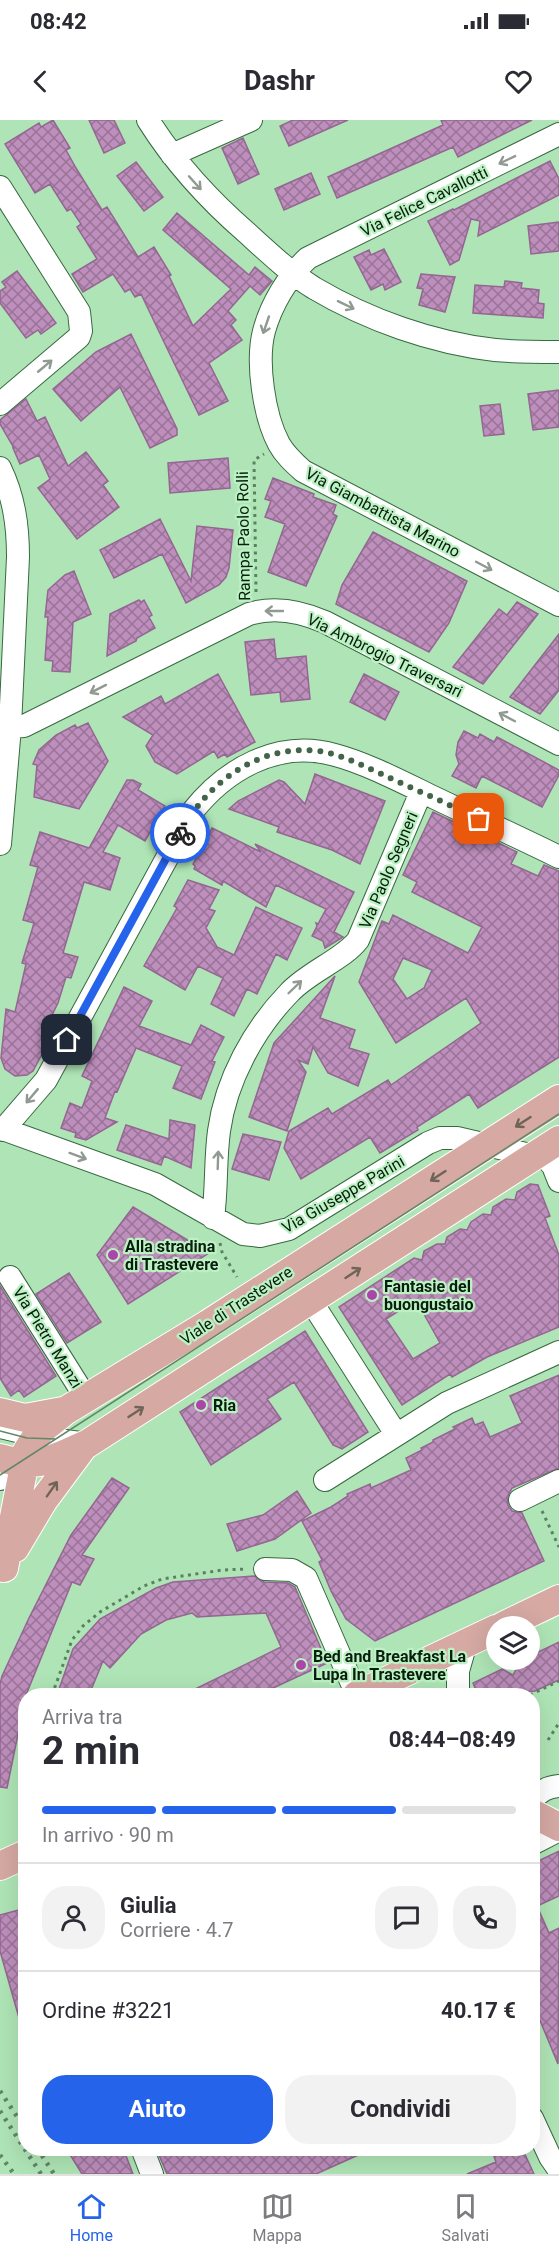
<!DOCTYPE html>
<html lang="it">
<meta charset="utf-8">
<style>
:root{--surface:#fff;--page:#f2f2f3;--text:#2b2b33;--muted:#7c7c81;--line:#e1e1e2;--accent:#2563eb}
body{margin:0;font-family:Roboto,sans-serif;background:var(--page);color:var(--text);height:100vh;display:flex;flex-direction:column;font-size:22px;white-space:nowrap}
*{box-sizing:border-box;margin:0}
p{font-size:20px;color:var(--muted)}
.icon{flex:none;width:33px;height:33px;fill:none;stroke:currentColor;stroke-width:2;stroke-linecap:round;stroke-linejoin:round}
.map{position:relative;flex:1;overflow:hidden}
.sheet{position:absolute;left:18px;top:1568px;width:522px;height:468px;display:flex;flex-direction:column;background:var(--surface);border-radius:24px;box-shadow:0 6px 24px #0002}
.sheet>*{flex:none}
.tools{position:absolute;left:486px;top:1496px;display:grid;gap:12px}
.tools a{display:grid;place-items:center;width:54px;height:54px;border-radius:50%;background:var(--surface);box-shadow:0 6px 24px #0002;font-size:30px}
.pin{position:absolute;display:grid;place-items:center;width:51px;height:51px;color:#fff;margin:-26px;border-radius:12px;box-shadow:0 3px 9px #0006}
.courier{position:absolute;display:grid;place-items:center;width:60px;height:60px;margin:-30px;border:4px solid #2563eb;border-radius:50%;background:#fff;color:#222;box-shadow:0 2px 8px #0007}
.summary em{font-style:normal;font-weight:700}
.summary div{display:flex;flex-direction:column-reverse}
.summary{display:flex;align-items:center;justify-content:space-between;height:102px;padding:0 24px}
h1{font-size:39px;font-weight:700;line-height:45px}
.bar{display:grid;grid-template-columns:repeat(4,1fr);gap:9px 6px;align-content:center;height:72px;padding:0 24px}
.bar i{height:8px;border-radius:4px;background:var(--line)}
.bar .current{background:var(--accent)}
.bar p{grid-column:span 4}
.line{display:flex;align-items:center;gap:15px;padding:0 24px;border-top:2px solid var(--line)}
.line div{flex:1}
.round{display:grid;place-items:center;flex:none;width:63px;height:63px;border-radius:24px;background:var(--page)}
.cta{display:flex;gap:12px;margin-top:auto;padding:12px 24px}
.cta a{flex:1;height:69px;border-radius:24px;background:var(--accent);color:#fff;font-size:24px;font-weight:700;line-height:69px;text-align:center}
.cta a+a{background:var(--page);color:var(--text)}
.status{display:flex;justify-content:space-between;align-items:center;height:42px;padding:0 30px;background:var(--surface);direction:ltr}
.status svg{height:16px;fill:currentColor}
header{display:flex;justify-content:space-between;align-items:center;height:78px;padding:0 24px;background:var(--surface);font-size:27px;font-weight:700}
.dock{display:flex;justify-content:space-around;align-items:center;height:84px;border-top:2px solid var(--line);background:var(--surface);font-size:16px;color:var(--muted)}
.dock a{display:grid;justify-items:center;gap:3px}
.dock .current{color:var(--accent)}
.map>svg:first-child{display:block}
.building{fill:url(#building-cross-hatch);stroke:#946692;stroke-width:1.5;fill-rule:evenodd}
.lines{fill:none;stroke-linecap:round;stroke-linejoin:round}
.minor-casing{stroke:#376940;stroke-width:24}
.major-casing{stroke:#fff;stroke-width:30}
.path{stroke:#5c8162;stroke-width:3;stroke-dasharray:3 4.5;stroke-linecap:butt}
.minor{stroke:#fff;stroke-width:22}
.major{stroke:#d6a9a3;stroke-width:28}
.tram{stroke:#618767;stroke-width:1.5}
.rail{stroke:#618767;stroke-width:4.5;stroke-dasharray:3 6;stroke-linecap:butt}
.oneway{stroke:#909a93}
.oneway2{stroke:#706458}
.done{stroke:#436449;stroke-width:6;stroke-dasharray:0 10.8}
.route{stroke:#2563eb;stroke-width:8}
.poi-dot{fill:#ab45a9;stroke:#bcf2c3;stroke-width:2}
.labels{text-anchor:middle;stroke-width:4.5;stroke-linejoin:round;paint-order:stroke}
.street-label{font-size:16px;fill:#091e0e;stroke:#bcf2c3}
.poi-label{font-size:16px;font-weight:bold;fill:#091e0e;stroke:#bcf2c3;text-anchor:start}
</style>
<div class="status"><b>08:42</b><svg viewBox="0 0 49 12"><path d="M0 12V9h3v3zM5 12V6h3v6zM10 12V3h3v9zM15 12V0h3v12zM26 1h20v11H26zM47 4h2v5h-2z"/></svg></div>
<header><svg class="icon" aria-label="back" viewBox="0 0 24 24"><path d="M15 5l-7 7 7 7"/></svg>Dashr<svg class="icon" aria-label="heart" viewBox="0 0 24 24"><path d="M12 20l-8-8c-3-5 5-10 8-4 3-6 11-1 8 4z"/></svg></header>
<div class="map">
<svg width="559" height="2054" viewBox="0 0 559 2054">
<defs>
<pattern id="building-cross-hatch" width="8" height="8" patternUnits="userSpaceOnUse" patternTransform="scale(1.5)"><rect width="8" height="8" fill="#be8ebc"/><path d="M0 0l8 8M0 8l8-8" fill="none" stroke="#997397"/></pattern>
</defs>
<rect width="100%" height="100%" fill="#afe5b6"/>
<path class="building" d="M53,0l17,28 -4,2 10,18 26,42 5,-3 31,50 16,-10 17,28 -2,1 24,50 38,-37 -68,-59 14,-17 72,62 6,-8 17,14 -12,14 -10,-9 -22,25 8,9 -5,5 11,15 -33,23 19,38 -29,14 -58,-121 -6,3 -5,-8 -5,3 -12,-18 -30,18 -11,-18 25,-15 -20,-32 4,-3 -10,-15 -4,2 -17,-27 -15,9 -30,-49 34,-21 2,4z
M89,0h25l11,23 -21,10z
M293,0h55l-59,26 -9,-20z
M441,0h91l-74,37 -5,-10 -116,51 -9,-21 115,-52z
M243,18l16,36 -21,10 -16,-36z
M550,41l9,18v16l-81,41 2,-15 -9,-2 -12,41 -9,5 -22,-44 25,-12 1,1z
M136,42l27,35 -19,14 -27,-35z
M311,53l9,21 -36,16 -9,-21z
M559,102v29l-28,3 -3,-28z
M384,129l17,33 -16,8 -2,-6 -12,6 -17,-33 15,-7 2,5z
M17,151l39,52 -15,11 -3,-4 -12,8 -26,-35v-12l6,-4 -4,-5z
M421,154l34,3 -10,35 -26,-7 4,-16 -6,-1z
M505,161l17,2 -1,5 18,2 -1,13 6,1 -1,14 -70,-5 2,-28 29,2z
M131,214l46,95v6l-27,13 -30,-61 -39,34 -28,-32 43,-37z
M559,270v37l-26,3 -5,-36z
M26,279l11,22 8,-4 23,49 18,-14 22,29 -5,4 16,22 -42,32 -39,-51 12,-9 -11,-24 -19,9 -7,-16h1l-14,-24v-4z
M500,284l4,30 -20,2 -4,-30z
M228,338l2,30 -60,5 -2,-30z
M273,358l41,16 -1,3 23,8 -3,9 4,2 -31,70 -38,-14 17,-48 -20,-7 6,-16 -6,-2z
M160,399l31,62 6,-55 36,4 -4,38 -3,9 -7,8 -33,18 -24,-49 -48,24 -14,-28z
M373,412l94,49 -18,42 -20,29 -93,-48 6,-19z
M74,451l17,43 -18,8 -3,50 -18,-1 1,-10 -8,-1 3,-43h-3l3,-27 17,-15z
M139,480l2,2 3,-2 8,15 -3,2 6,11 -18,10 -1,3 -29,15 3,-42z
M517,482l21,12 -55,70 -30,-17 46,-58 8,6z
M559,514v56l-19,24 -30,-17z
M274,519l2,20 30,-3 4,43 -29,3 -1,-10 -29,3 -6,-53z
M218,554l37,68 -28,15 -2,-3 -7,4 -4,-7 -37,23 -22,-12 -9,-16 7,-11 -30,-18 38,-21 4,8z
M364,554l35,18 -14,28 -35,-18z
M88,603l20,38 -29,48 -45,-12 3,-32 -4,-1 6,-14 17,-15 19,-10 2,3z
M464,611l14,7 2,-4 14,8 3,-5 62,33v5l-17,32 -60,-31 -6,12 -24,-12 7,-12 -3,-9 2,-13z
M315,654l70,27 -25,63 -28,-14 -55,-18 2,-5 -50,-18 9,-8 41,-21 5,2 21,22z
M127,660h6l8,4 -3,6 27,16 -20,35 -27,-16 -15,27 17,6 -10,32 -26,-8 -21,71 15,4 -7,21 -5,-1 -8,26 -10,20 9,3 -24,45 -6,4 -12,1 -10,-7 -4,-11 5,-49 9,3 11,-48 -4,-1 12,-40 -11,-3 15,-53 -8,-2 10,-33 49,16z
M433,692l84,40 -6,12 27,12 6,-11 15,6v186l-81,51 -9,-14 -52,33 1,3 -38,23 -10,-16 -69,42 -17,-31 5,-17 39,-23 4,6 56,-34 3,5 90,-62 -15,-25 -70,45 -37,-61 23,-61 7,3 4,-9 75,38 14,-26 -70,-35 5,-10 -14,-7zM403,838l29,12 -8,18 -17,11 -14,-20z
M212,708l49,24 -6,-8 99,48 -20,40 9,5 -18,11 -2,-7 -11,-5 5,-10 -1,-3 2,1 8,-15 -50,-24 -10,22 -43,-26 -1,4 -28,-16 1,-3 -2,-2z
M188,760l31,10 -10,19 6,2 -9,17 11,19 17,8 22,-48 46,21 -15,32 -11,-6 -19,40 -10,-5 -13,27 -23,-12 12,-26 -25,-12 -13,24 -41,-24 33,-58 -3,-2z
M335,856l-15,42 35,12 -6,18 20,6 -11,32 -30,-13 -15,-26 -5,17 -10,-4 8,12 -19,59 -38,-14 25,-74z
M124,867l28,14 -13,25 52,19 10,-20 23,12 -12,24 3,1 -14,37 -28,-11 9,-22 -46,-18 -19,44 -2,-1 -10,27 12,4 -31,18 -11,-3 1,-4 -15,-5 9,-25 12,5 10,-27 -10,-5z
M170,1000l25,5 -4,43 -27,-12 -3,9 -44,-15 9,-25 43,14z
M243,1014l38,8 -12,38 -37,-11z
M530,1064l8,1 12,31 -5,2 14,37v72l-72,30 -35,20 -2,-3 -48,31 -63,-98 75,-49 8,2 2,-9 13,-7h8l2,-7 13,-8 7,1 4,-8 12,-8 8,1 2,-8 13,-8 9,1 2,-8zM416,1180l24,43 -27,16 -27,-40z
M133,1087l76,46 -81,51 -31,-49z
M69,1153l32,49 -34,21 -31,-49z
M0,1166l56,90 -32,21 -5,-7 -8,6 -11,-18z
M305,1211l63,101 -26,17 -9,-4 -39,-63 -27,17 14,20 -70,46 -31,-53z
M559,1255v93l-47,20 -5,10 1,7 4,6 10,2 22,48 -169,80 -29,-22 -15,-28 -12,-29 3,-2 -20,-39 29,-14 17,-11 -1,-2 23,-10 1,4 40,-18 -5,-12 16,-8 -1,-2 12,-6v-2l22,-11 -2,-2 19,-9 3,7 8,-3 7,15 32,-14 -12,-27z
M112,1358l17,10 -47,67 12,4 -14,26 -8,-3 -46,113 -19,93 -7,-1v-103l2,-8 27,-58 42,-83z
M297,1371l14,22 -36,26 -38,12 -10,-27 36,-9z
M254,1456l10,6 24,1 7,4 32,76 -69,32h-75l98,-48 -15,-34 -69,4 -5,-4 -26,7 -25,14 -31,34 -7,-7 -14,34h-32l16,-46 27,-30 56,-31 17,-6z
M559,1522v38l-24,11 -20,2 1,2h-38l-5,-12 29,-14 11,6 9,-16h8v-3z
M559,1731v45l-22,10 12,27 10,-5 -1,136 -26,-63v-137z
M26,1788v116l-5,1 -21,-74v-36z
M66,2028h57l10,26h-51z
M156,2028h218l-58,26h-149z
M491,2028h31l12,26h-67l29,-12z"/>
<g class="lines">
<g class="minor-casing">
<path id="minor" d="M148,0c27,43 61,80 99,113 21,19 43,40 67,55 54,32 119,55 181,62 21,2 43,2 64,2
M559,14l-251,124c-20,18 -37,47 -44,73 -8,31 0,85 15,113 6,11 15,19 24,27l256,134
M172,35l79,-35
M0,67l79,125 2,19 -2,6 -79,67
M0,348c14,29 18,57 18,89l-8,170 -10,117
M10,607l14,-1 225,-112c26,-8 51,-3 76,8l234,122
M0,1008l155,56 88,50 17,2 29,-7 139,-86 12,-5h17l90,21 6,7 6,15
M3,1010l43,-50 146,-268c34,-43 86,-73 143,-57 31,8 71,29 100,43 42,20 83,39 124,59
M213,1098c4,-29 2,-58 6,-87 7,-51 35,-102 70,-138 19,-21 55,-34 69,-53l63,-148
M10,1157l76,121
M311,1181l85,133
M0,1307l51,12 36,5
M0,1359l24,-15
M325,1360l122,-77 112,-51
M520,1380l39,-19
M265,1449l27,1 14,8 51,117
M458,1575v-24l8,-28
M532,1681c7,-10 15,-14 27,-15
M532,1724l27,-14
M532,1998l18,39 9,13
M142,2028l10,26"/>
</g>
<g class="major-casing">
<path id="major" d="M0,1292l25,6 38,-7
M0,1338c42,11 49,2 87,-14l472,-304
M15,1428l28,-47 40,-54
M4,1448l23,-117 13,-20 25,-20 143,-87 351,-225
M503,1506l56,-27
M357,1575l139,-66
M532,1693l27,14
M0,1746l26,-12"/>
</g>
<path class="path" d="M256,472l-2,-132 10,-6
M220,1123l2,9 15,25
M542,1391l17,36
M52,1575l20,-55 11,-14 17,-14 44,-26 18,-7 61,-9 23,-1
M530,1575l29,-14
M532,1616l3,5
M548,1620l11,-17"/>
<use href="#minor" class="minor"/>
<use href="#major" class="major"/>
<path class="tram" d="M0,1311l27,7 29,1
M0,1355l559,-361"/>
<path class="rail" d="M0,1971l26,39
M0,1991l41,63
M37,2028l17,26
M0,2035l14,19"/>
</g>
<defs><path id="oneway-shaft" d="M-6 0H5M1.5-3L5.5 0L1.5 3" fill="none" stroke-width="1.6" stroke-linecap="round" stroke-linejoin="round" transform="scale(1.5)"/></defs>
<g class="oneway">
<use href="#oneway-shaft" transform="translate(507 40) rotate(154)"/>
<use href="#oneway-shaft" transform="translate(195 63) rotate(48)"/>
<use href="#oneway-shaft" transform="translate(346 185) rotate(26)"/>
<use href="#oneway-shaft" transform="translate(266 205) rotate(109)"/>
<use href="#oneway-shaft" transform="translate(45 246) rotate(-40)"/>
<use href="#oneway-shaft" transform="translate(484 446) rotate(28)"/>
<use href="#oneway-shaft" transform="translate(274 491) rotate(180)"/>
<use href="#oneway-shaft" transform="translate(98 569) rotate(153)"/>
<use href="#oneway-shaft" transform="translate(507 597) rotate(-152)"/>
<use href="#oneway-shaft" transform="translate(295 867) rotate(-44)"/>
<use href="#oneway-shaft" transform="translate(32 976) rotate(130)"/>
<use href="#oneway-shaft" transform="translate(78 1036) rotate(20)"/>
<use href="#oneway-shaft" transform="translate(218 1040) rotate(-88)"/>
</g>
<g class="oneway2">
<use href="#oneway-shaft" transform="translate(523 1002) rotate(147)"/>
<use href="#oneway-shaft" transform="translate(438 1056) rotate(147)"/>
<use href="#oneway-shaft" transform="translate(353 1153) rotate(-33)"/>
<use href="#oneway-shaft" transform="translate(136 1292) rotate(-33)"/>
<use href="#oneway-shaft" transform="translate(52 1369) rotate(-55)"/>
</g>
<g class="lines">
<path class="done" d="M180,713c27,-50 78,-89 138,-82 22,3 41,13 61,22 33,15 67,30 100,46"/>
<path class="route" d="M67,920l113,-207"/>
</g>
<g class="poi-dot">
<circle cx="113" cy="1135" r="6"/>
<circle cx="372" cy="1175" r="6"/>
<circle cx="201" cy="1285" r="6"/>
<circle cx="301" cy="1545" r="6"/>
</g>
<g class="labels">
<g class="street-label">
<text transform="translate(424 81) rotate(-26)" y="6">Via Felice Cavallotti</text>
<text transform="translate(383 392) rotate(28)" y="6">Via Giambattista Marino</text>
<text transform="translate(243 416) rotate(-91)" y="6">Rampa Paolo Rolli</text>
<text transform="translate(385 535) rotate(26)" y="6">Via Ambrogio Traversari</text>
<text transform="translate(388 750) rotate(-67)" y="6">Via Paolo Segneri</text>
<text transform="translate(343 1074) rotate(-30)" y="6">Via Giuseppe Parini</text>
<text transform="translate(236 1185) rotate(-33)" y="6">Viale di Trastevere</text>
<text transform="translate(48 1217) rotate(58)" y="6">Via Pietro Manzi</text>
</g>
<g class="poi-label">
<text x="125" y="1132">Alla stradina<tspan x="125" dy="18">di Trastevere</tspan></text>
<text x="384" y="1172">Fantasie del<tspan x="384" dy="18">buongustaio</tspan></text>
<text x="213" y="1291">Ria</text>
<text x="313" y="1542">Bed and Breakfast La<tspan x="313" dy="18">Lupa In Trastevere</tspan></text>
</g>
</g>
</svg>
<div class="tools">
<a><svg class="icon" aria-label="layers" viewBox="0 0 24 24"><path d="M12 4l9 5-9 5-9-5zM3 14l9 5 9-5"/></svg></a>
</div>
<div class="pin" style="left:479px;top:699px;background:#ea580c"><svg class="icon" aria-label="bag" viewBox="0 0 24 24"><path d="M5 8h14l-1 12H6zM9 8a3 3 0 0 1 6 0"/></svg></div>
<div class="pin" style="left:67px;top:920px;background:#1f2937"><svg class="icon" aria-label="home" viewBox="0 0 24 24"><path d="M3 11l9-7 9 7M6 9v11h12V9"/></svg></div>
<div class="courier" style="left:180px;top:713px"><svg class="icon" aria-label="bike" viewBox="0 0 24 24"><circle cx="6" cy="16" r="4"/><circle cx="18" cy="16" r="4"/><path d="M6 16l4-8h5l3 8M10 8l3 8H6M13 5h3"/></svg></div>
<section class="sheet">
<div class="summary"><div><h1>2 min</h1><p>Arriva tra</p></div><em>08:44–08:49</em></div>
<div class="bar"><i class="current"></i><i class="current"></i><i class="current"></i><i></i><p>In arrivo · 90 m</p></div>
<div class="line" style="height:108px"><a class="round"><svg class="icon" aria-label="person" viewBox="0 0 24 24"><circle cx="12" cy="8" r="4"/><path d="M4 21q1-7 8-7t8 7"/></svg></a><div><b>Giulia</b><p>Corriere · 4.7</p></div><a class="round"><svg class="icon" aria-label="chat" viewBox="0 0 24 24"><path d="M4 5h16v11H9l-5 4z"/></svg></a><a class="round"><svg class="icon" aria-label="phone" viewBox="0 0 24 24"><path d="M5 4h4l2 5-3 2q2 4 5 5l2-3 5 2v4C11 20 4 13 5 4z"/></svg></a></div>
<div class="line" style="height:78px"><div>Ordine #3221</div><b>40.17 €</b></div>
<div class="cta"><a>Aiuto</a><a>Condividi</a></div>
</section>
</div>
<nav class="dock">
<a class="current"><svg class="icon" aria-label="home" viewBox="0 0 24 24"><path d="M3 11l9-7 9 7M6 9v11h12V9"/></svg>Home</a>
<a><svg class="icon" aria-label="map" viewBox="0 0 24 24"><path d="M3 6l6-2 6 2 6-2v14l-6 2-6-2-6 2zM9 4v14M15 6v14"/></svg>Mappa</a>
<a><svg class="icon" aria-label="saved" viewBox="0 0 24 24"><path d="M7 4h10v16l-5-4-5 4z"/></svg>Salvati</a>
</nav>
